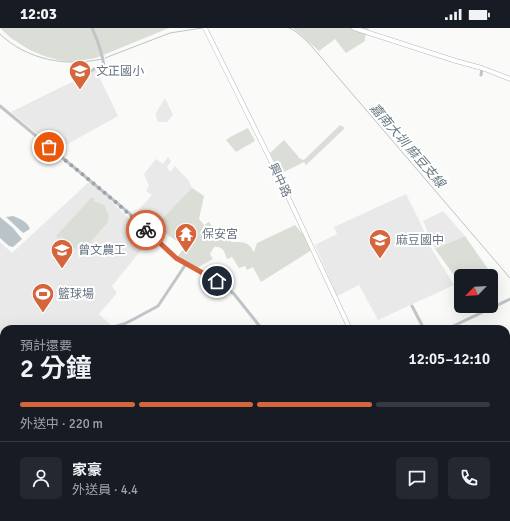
<!DOCTYPE html>
<html lang="zh-TW">
<meta charset="utf-8">
<style>
:root{--surface:#171b24;--page:#242831;--text:#f1f3f6;--muted:#9ea1a6;--line:#363941;--accent:#d6653c}
body{margin:0;font-family:Signika,"Noto Sans TC",sans-serif;background:var(--page);color:var(--text);height:100vh;display:flex;flex-direction:column;font-size:15px;white-space:nowrap}
*{box-sizing:border-box;margin:0}
p{font-size:13px;color:var(--muted)}
.icon{flex:none;width:22px;height:22px;fill:none;stroke:currentColor;stroke-width:2;stroke-linecap:round;stroke-linejoin:round}
.map{position:relative;flex:1;overflow:hidden}
.details{position:absolute;left:0px;top:297px;width:510px;height:196px;display:flex;flex-direction:column;background:var(--surface);border-radius:12px 12px 0 0;box-shadow:0 4px 16px #0002}
.details>*{flex:none}
.needle{width:26px;rotate:245deg}
.tools{position:absolute;left:454px;top:241px;display:grid;gap:8px}
.tools a{display:grid;place-items:center;width:44px;height:44px;border-radius:6px;background:var(--surface);box-shadow:0 4px 16px #0002;font-size:20px}
.pin{position:absolute;display:grid;place-items:center;width:34px;height:34px;color:#fff;margin:-17px;border:2px solid #fff;border-radius:50%;box-shadow:0 1px 4px #0007}
.courier{position:absolute;display:grid;place-items:center;width:40px;height:40px;margin:-20px;border:3px solid #d6653c;border-radius:50%;background:#fff;color:#222;box-shadow:0 1px 5px #0007}
.headline em{font-style:normal;font-weight:600}
.headline div{display:flex;flex-direction:column-reverse}
.headline{display:flex;align-items:center;justify-content:space-between;height:68px;padding:0 20px}
h1{font-size:26px;font-weight:600;line-height:30px}
.bar{display:grid;grid-template-columns:repeat(4,1fr);gap:6px 4px;align-content:center;height:48px;padding:0 20px}
.bar i{height:5px;border-radius:3px;background:var(--line)}
.bar .on{background:var(--accent)}
.bar p{grid-column:span 4}
.line{display:flex;align-items:center;gap:10px;padding:0 20px;border-top:1px solid var(--line)}
.line div{flex:1}
.round{display:grid;place-items:center;flex:none;width:42px;height:42px;border-radius:6px;background:var(--page)}
.status{display:flex;justify-content:space-between;align-items:center;height:28px;padding:0 20px;background:var(--surface);direction:ltr}
.status svg{height:11px;fill:currentColor}
.map>svg:first-child{display:block}
.built{fill:#e8e9e8}
.green{fill:#daded7}
.water{fill:#bac4c8}
.lines{fill:none;stroke-linecap:round;stroke-linejoin:round}
.stream{stroke:#bac4c8;stroke-width:1}
.secondary-casing{stroke:#b4b9be;stroke-width:5}
.primary-casing{stroke:#b5b9bd;stroke-width:5.5}
.street{stroke:#c1c5c9;stroke-width:3}
.secondary{stroke:#fff;stroke-width:4}
.primary{stroke:#fff;stroke-width:4.5}
.done{stroke:#9aa3aa;stroke-width:4;stroke-dasharray:0 7.2}
.route{stroke:#d6653c;stroke-width:5}
.labels{text-anchor:middle;stroke-width:4;stroke-linejoin:round;paint-order:stroke}
.poi-label{font-size:12px;fill:#667480;stroke:#fff;text-anchor:start}
.street-label{font-size:12px;fill:#667480;stroke:#fff}
.water-label{font-size:13px;font-style:italic;fill:#677981;stroke:#fff}
</style>
<div class="status"><b>12:03</b><svg viewBox="0 0 49 12"><path d="M0 12V9h3v3zM5 12V6h3v6zM10 12V3h3v9zM15 12V0h3v12zM26 1h20v11H26zM47 4h2v5h-2z"/></svg></div>
<div class="map">
<svg width="510" height="493" viewBox="0 0 510 493">
<rect width="100%" height="100%" fill="#fafaf8"/>
<path class="built" d="M96,42l22,46 -61,34 -46,-38z
M165,70l8,17 -6,7h-9l-2,-6v-3z
M168,129l3,4 -4,6 3,5 5,-6 14,15 3,7 -36,37 5,5 -6,6 -21,-21 18,-20 -6,-4 3,-5 -5,-12 12,-15 7,5z
M90,153l50,48 10,12 -12,13 -26,32 5,7 -18,21 13,12 -8,3h-100v19h-4v-106l12,11z
M406,166l14,28 11,26 23,37 -76,35 -19,-35 -22,11 -22,-51 22,-11 -3,-7z
M443,183l22,25 -30,13 -12,-28z"/>
<path class="green" d="M0,0h169l-73,30 -25,4 -13,-2 -14,-4 -16,-7 -17,-11z
M293,0h76l-4,9v4l-19,12 -11,-14 -16,12z
M340,97l5,3 -39,37 -2,-3 -24,12 -10,-21 14,-13 13,15 2,3 4,2 2,-1z
M248,100l7,13 -19,11 -10,-12 4,-3z
M192,160l12,8 -5,23 5,6 5,-3 8,11 8,-5 6,14c12,0 17,-1 23,10l3,-9 38,-18 20,23 -54,34 -8,-15 -6,3 -2,-4 -6,2 -7,-11 -5,2c-3,-8 -4,-13 -13,-12l-4,7 3,5 -16,9c-7,-5 -13,-7 -20,-11l8,-10 -24,-17 -5,-5z
M92,169l3,2 -2,2 11,4 5,11 -1,3v3l-22,25c-11,6 -20,-1 -24,-11l-3,3 -3,-3z
M465,208l23,33 -16,7h-11v5l-2,1 -24,-33z"/>
<path class="water" d="M13,188c7,3 14,5 17,13l-7,4 -17,-16z
M0,189l13,11 9,11 -9,8 -4,-1 -9,-8z"/>
<g class="lines">
<path class="stream" d="M289,0l6,3 12,10 203,237
M0,6c27,26 66,33 102,25
M105,30l65,-25 32,-5
M268,489v4"/>
<g class="secondary-casing">
<path id="secondary" d="M205,0l70,141 75,160
M354,0l102,33 26,7 28,11
M437,489l1,4"/>
</g>
<g class="primary-casing">
<path id="primary" d="M0,463l4,3
M0,468l4,3
M31,489l7,4
M40,489l7,4"/>
</g>
<path class="street" d="M481,47l1,-7
M83,48l13,-8 8,-2c-2,-14 -6,-25 -12,-38
M0,78l129,107 47,45 41,23 10,7 7,6 28,35
M412,278l12,23
M106,301l18,-5 10,-5 24,-13 28,-42
M447,301l63,-30
M0,320l4,1
M506,346l4,-3
M506,404l4,-10
M506,450l4,9
M362,489l1,4
M466,489l2,4
M435,493l5,-4"/>
<use href="#secondary" class="secondary"/>
<use href="#primary" class="primary"/>
</g>
<g class="lines">
<path class="done" d="M49,119c33,27 66,53 97,83"/>
<path class="route" d="M146,202l30,28 41,23"/>
</g>
<defs>
<g id="school-pin" transform="scale(1.15)"><path d="M0 17L-7.5 6A9.5 9.5 0 1 1 7.5 6Z" fill="#d6653c" stroke="#fff"/><path d="M0-5L7-2L0 1L-7-2ZM-4 1L0 2.5L4 1V4Q0 6-4 4Z" fill="#fff"/></g>
<g id="temple-pin" transform="scale(1.15)"><path d="M0 17L-7.5 6A9.5 9.5 0 1 1 7.5 6Z" fill="#d6653c" stroke="#fff"/><path d="M0-6L5-2H3V0L6.5 2.5H4V6H1.5V3h-3V6H-4V2.5H-6.5L-3 0V-2H-5Z" fill="#fff"/></g>
<g id="university-pin" transform="scale(1.15)"><path d="M0 17L-7.5 6A9.5 9.5 0 1 1 7.5 6Z" fill="#d6653c" stroke="#fff"/><path d="M0-5L7-2L0 1L-7-2ZM-4 1L0 2.5L4 1V4Q0 6-4 4Z" fill="#fff"/></g>
<g id="stadium-pin" transform="scale(1.15)"><path d="M0 17L-7.5 6A9.5 9.5 0 1 1 7.5 6Z" fill="#d6653c" stroke="#fff"/><path d="M0-5a6.5 5 0 1 0 0 10a6.5 5 0 1 0 0-10ZM-3.5-1.8h7v3.6h-7Z" fill="#fff"/></g>
</defs>
<g fill-rule="evenodd">
<use href="#school-pin" x="80" y="43"/>
<use href="#temple-pin" x="186" y="206"/>
<use href="#school-pin" x="380" y="212"/>
<use href="#university-pin" x="62" y="222"/>
<use href="#stadium-pin" x="43" y="266"/>
</g>
<g class="labels">
<g class="poi-label">
<text x="96" y="47">文正國小</text>
<text x="202" y="210">保安宮</text>
<text x="396" y="216">麻豆國中</text>
<text x="78" y="226">曾文農工</text>
<text x="58" y="270">籃球場</text>
</g>
<g class="street-label">
<text transform="translate(280 152) rotate(65)" y="4">興中路</text>
</g>
<g class="water-label">
<text transform="translate(408 117) rotate(49)" y="5">嘉南大圳 麻豆支線</text>
</g>
</g>
</svg>
<div class="tools">
<a><svg class="needle" viewBox="-14 -14 28 28"><path d="M0-13l5 13h-10z" fill="#e53935"/><path d="M0 13l5-13h-10z" fill="#9ea1a6"/></svg></a>
</div>
<div class="pin" style="left:49px;top:119px;background:#ea580c"><svg class="icon" aria-label="bag" viewBox="0 0 24 24"><path d="M5 8h14l-1 12H6zM9 8a3 3 0 0 1 6 0"/></svg></div>
<div class="pin" style="left:217px;top:253px;background:#1f2937"><svg class="icon" aria-label="home" viewBox="0 0 24 24"><path d="M3 11l9-7 9 7M6 9v11h12V9"/></svg></div>
<div class="courier" style="left:146px;top:202px"><svg class="icon" aria-label="bike" viewBox="0 0 24 24"><circle cx="6" cy="16" r="4"/><circle cx="18" cy="16" r="4"/><path d="M6 16l4-8h5l3 8M10 8l3 8H6M13 5h3"/></svg></div>
<section class="details">
<div class="headline"><div><h1>2 分鐘</h1><p>預計還要</p></div><em>12:05–12:10</em></div>
<div class="bar"><i class="on"></i><i class="on"></i><i class="on"></i><i></i><p>外送中 · 220 m</p></div>
<div class="line" style="height:72px"><a class="round"><svg class="icon" aria-label="person" viewBox="0 0 24 24"><circle cx="12" cy="8" r="4"/><path d="M4 21q1-7 8-7t8 7"/></svg></a><div><b>家豪</b><p>外送員 · 4.4</p></div><a class="round"><svg class="icon" aria-label="chat" viewBox="0 0 24 24"><path d="M4 5h16v11H9l-5 4z"/></svg></a><a class="round"><svg class="icon" aria-label="phone" viewBox="0 0 24 24"><path d="M5 4h4l2 5-3 2q2 4 5 5l2-3 5 2v4C11 20 4 13 5 4z"/></svg></a></div>
</section>
</div>
